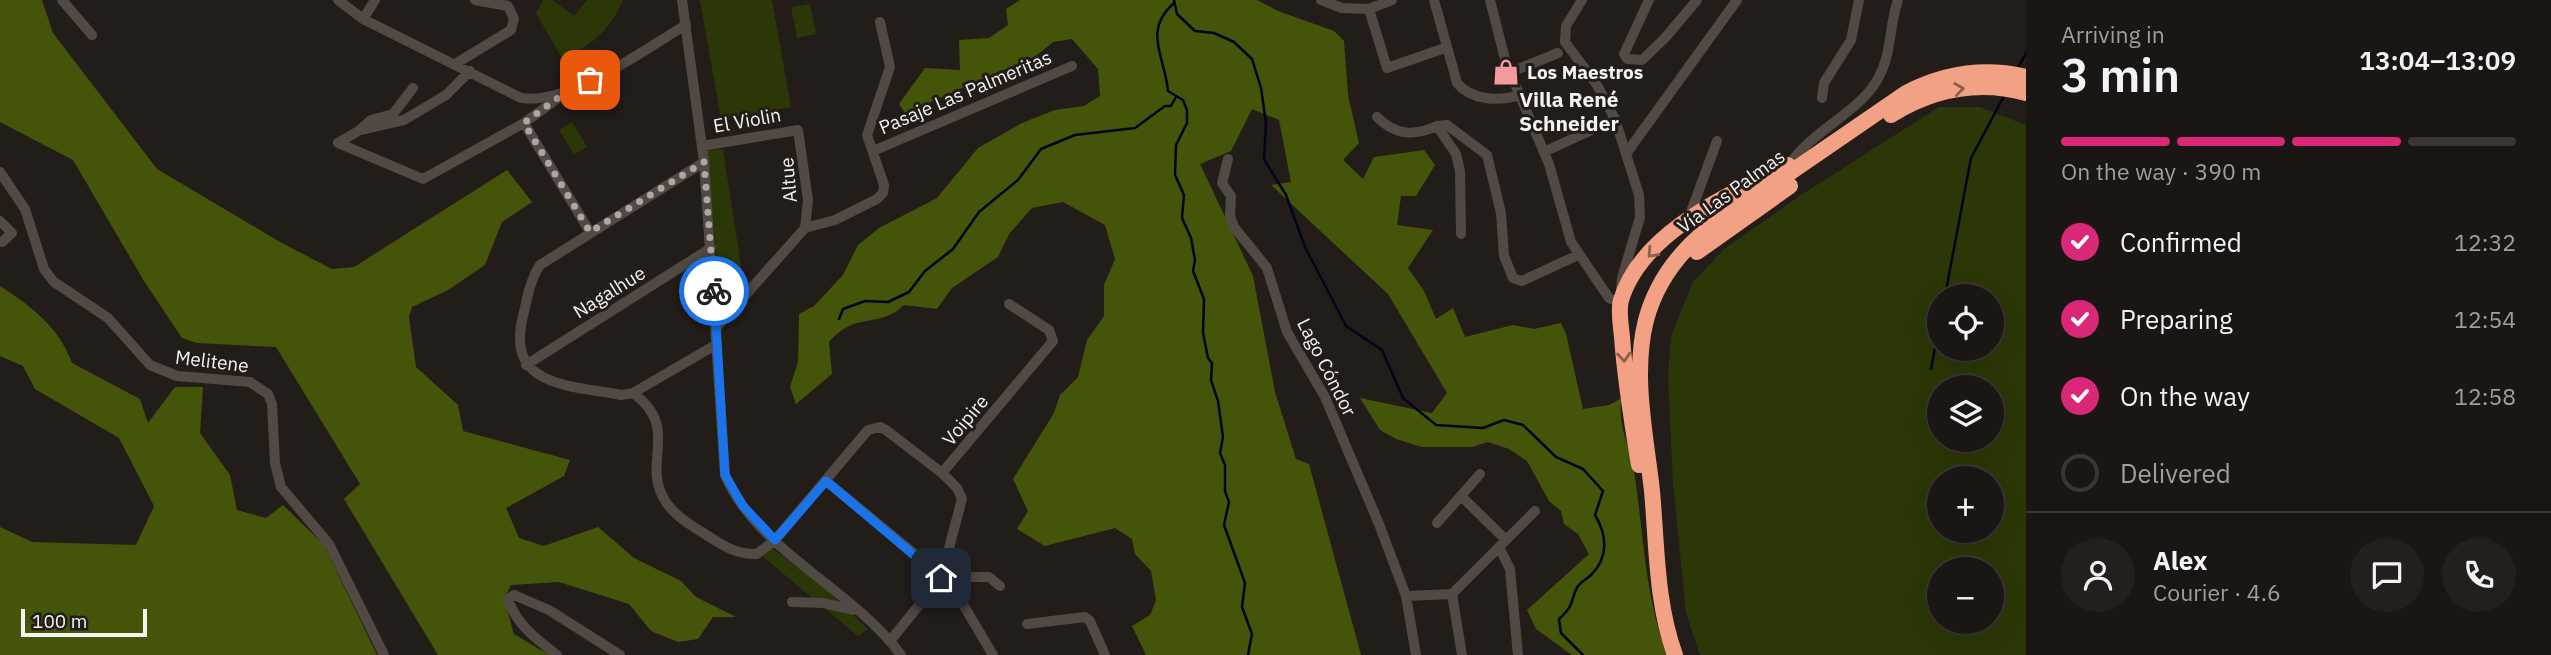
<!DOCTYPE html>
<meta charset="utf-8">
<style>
:root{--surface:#1a1613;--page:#231f1c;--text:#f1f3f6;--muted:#9f9fa0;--line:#383533;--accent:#db2777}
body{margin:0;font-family:"IBM Plex Sans",sans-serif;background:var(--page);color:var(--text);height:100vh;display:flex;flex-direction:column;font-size:26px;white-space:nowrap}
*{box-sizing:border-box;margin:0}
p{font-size:23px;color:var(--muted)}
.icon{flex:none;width:38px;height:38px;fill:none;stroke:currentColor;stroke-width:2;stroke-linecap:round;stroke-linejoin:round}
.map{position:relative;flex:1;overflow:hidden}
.details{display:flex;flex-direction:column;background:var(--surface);width:525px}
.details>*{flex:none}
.fabs{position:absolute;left:1927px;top:284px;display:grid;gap:14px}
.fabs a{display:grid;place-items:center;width:77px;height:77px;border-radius:50%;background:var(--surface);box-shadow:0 7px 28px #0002,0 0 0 2px var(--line);font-size:35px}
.scale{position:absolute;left:21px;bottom:18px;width:126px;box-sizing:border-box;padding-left:7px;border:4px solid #f6f2ef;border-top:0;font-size:19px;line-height:24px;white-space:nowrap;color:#f6f2ef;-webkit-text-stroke:5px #231d19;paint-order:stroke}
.pin{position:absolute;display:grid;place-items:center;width:60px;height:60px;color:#fff;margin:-30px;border-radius:14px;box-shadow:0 4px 10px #0006}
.courier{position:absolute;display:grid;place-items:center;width:70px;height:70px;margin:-35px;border:5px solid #1a73e8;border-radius:50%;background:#fff;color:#222;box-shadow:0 2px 9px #0007}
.headline em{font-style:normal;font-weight:600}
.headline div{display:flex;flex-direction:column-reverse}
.headline{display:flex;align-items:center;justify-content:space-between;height:119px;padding:0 35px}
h1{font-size:46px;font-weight:600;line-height:52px}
.bar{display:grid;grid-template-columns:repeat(4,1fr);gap:10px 7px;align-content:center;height:84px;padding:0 35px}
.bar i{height:9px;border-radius:5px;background:var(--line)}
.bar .active{background:var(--accent)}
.bar p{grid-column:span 4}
.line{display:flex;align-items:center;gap:18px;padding:0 35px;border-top:2px solid var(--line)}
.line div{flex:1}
.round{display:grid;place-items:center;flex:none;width:74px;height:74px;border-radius:37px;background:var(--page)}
ol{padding:0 35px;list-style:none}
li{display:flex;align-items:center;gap:21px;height:77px}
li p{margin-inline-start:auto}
li .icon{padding:7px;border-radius:50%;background:var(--accent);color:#fff;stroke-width:4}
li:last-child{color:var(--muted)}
li i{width:38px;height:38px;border:4px solid var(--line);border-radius:50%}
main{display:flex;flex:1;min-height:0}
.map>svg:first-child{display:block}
.green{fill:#2c3707;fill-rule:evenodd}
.forest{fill:#445509}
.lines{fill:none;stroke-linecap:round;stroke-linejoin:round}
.stream{stroke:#000619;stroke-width:2.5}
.minor{stroke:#504944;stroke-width:10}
.highway{stroke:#f3a184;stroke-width:16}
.oneway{stroke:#8b5f4e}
.done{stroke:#aca7a4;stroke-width:7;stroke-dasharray:0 12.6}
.route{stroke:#1a73e8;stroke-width:9}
.labels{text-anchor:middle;stroke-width:6;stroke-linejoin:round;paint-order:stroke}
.poi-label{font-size:19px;font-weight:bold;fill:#f6f2ef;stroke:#231d19;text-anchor:start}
.street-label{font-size:19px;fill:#f6f2ef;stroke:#231d19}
.neighbourhood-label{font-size:21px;font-weight:bold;fill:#f6f2ef;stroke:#231d19}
</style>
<main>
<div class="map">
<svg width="2026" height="655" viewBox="0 0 2026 655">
<rect width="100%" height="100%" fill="#231d19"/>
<path class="green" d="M543,0h9l22,16 13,-16h36c-12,29 -33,46 -60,60l-27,-47z
M700,0h72l19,107 -70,12z
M810,4l6,30 -19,4 -6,-31z
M1939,107h41l46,18v530h-326l-14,-42 -13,-130 -5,-108 3,-39 22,-54 31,-33 77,-54zM1939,296h53v52h-53zM1939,387h53v52h-53zM1939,478h53v52h-53zM1939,569h53v52h-53z
M572,122l15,25 -13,7 -15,-24z
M723,149l22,143 -23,15 -16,-156z
M771,547l50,38 47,44 -10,7 -96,-80z"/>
<path class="forest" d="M0,0h42l11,33 104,136 123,73 52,27 22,-2 153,-97 25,32 -30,20 -17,43 -37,25 -36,17 -3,10 7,50 42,38 5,26 107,29 -6,16 -58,32 13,30 25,8 54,-19 36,31 47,23 15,16 40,20h-23l-15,22 -20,3 -27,-11 -22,-27 -70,-22 -48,3 -7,14 10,35 35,21h-111l-94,-156 16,-15 -84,-137 -79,-4 -15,-5 -38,-57 -71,-121 -73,-38z
M1020,0h237l21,11 56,20 10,10 4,54 11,48 -16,17 20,19 11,-22 50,-7 11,15 -19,31h-15l-4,29 36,5 -25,38 16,23 12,28 17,-11 12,29 48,-12 21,4 27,-6 5,11 17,75 26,-4 13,-7c-6,23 8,49 12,73 10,64 10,121 33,184h-95l-36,-26 -9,-19 62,-56 -11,-20 -14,-10 -3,-13 -12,-10 -22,-40 -18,-12 -21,-7 -16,5h-50l-26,-8 -16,-9 -20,-32 72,15 15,-20 -59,-99 -117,-109 20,-3 -12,-62 -27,-11 -21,42 -31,13 53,112 22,116 21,67 13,5 52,191h-215l-14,-29 18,-11 6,-15 -5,-29 -16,-17 -3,-15 -17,-11 -70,18 -28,-17 11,-18 -15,-32 41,-66 6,-18 18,-18 9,-37 17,-24v-31l11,-26 -10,-34 -42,-23 -31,6 -23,26 -11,23 -46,31 -15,21 -33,-4c-27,25 -47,5 -75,37l3,32 -36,30 -6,-17 8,-25 1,-48 15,-8 29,-31 15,-30 21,-17 58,-30 41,-50 44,-25 33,-13 29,-4 16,-10 -2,-27 -26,-30 -19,3 -17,14 -131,57 -6,-9 26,-36 35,2 -1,-30 30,-2 19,-13 -2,-16z
M0,286c32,21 59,41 72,77l68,36 8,24 27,-36h28l-3,46 30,42 7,35 29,8 17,-13 41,40 53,110h-377v-128l32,15 104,3 18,-39 -35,-68 -84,-49 -12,-23 -23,-10z"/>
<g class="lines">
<path class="stream" d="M1174,0l3,14 18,17 19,2 20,9 18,17 9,29 5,35 -2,36 22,36 19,52 41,79 36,24 21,48 33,27 47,3 21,-8 19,5 33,32 27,12 20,22 -8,24c12,20 14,42 -4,60 -4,4 -10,7 -13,11 -9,14 -1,17 -19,33l2,14 22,22
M1174,3c-32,28 -9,53 -6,88l15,9 4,10v13l-11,22 -1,30 9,20 -2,23 9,20 4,22 -2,11 11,28 -1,34 5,25 4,5 -1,17 7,21 5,36 -3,16 5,12v26l4,11 -5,23 21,58 -3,24 10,27 -4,21
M2018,68l8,-15
M1945,296l26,-138 33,-62
M839,319l4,-10 22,-8 23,1 21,-10 16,-21 28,-22 26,-37 39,-32 23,-31 34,-14 60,-7 30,-22h6l5,-9
M1931,369l8,-42"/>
<path class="minor" d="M62,0l30,35
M338,0l25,19 158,79c49,7 122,-48 165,-73
M682,0l22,162 21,313c32,76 128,114 176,180
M1321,0l21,8 27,1 18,59 58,-20
M1434,0l23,83c14,17 42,19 62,12
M1490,0l16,63 43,101 22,78 38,56 11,5 2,-25 18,-61 -1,-22 -24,-76 -18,-34 -32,-43 1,-16 16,-26
M1649,0l-25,54 3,5 15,1 23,-22 32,-38
M1369,9l23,-9
M363,19l12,-19
M455,64l56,-34 3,-11 -6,-13 -33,-6
M1511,72l47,-19
M1822,98l2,-15 27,-43 8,-40
M1377,117c19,19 37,19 60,9
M524,123l66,109
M360,130l11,-10 22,-6 20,-26
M338,143l85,36 101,-56 37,-27
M338,143l22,-13 44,-10 42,-25 24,-24
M702,146l96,-16 10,70 -3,28
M873,151l199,-85
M1628,151l109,-151
M1544,152l71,-33
M1228,159l-6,24 9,13 -1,20 4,11 33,41 20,64 38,65 54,127 27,72 10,59
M704,162l-164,103c-10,15 -13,34 -17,51 -18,71 46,69 98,79l12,-2 84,-49
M1790,164c22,-33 68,-52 86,-82 17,-28 12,-53 22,-82
M0,172l25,37 19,60 10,13 54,36 42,47 27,11 73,6 18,12 4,10 3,59 6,24 48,57 55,111
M1688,220l29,-79
M0,221l12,12 -10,9
M1461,234l-1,-63 -4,-17 -19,-28 10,-1 40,30 14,58 3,43 9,22 9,3 56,-26
M717,327l88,-99 30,-8 42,-21 6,-6 1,-8 -17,-50 23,-68 -10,-45
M526,365l185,-117
M633,393c47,34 10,67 30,104 9,18 28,28 45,39 16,10 29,19 49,18l18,-14 93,-110 12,-3 6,3 56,43 111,-132 -4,-11 -40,-26
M826,481l125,103 42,71
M1461,496l45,44
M1437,523l43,-49
M1499,547l11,22 8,86
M951,584l17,-7h21l11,9
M1452,594l83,-83
M1452,594l10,61
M1406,596l46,-2
M792,602l31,1 30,7
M1027,624l58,-7 5,4 15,34
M890,641l51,-63 21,-79 -5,-11 -15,-15
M557,655c-21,-16 -41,-31 -49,-56l6,-4 35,15 71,45"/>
<path class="highway" d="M1891,115c42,-26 87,-35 135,-22
M1697,252l93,-66
M1639,465c-7,-42 -14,-85 -17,-128 -1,-11 -4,-26 -1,-37 21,-69 110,-106 167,-135
M1675,655c-19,-52 -18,-109 -23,-164 -6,-55 -20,-116 -6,-171 10,-37 32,-67 62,-91l198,-136c39,-20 78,-26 120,-16"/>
</g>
<defs><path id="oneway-chevron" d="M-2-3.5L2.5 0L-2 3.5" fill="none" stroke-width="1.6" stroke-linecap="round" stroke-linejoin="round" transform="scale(1.75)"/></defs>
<g class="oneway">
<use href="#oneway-chevron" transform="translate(1959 89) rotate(-8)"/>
<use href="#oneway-chevron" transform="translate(1652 253) rotate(133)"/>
<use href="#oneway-chevron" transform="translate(1624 357) rotate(85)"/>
</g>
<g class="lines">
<path class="done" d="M590,80l-28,15 -38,28 66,109 114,-70 10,129"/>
<path class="route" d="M714,291l11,184 18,31 32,34 51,-59 115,97"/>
</g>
<defs>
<g id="shop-bare" transform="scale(2.1)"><path d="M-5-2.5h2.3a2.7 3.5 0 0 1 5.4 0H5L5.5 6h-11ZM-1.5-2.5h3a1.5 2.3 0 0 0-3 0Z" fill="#f59b9b" stroke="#231d19" stroke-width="2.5" paint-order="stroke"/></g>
</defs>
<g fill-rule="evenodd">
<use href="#shop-bare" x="1506" y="72"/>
</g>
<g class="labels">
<g class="poi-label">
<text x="1527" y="79">Los Maestros</text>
</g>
<g class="street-label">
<text transform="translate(965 92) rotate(-23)" y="7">Pasaje Las Palmeritas</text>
<text transform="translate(747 120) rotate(-10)" y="7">El Violin</text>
<text transform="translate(788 180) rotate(-95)" y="7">Altue</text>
<text transform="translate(1731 191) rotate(-36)" y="7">Vía Las Palmas</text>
<text transform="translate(609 292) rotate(-32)" y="7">Nagalhue</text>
<text transform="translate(212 361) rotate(7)" y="7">Melitene</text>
<text transform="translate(1327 367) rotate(63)" y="7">Lago Cóndor</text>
<text transform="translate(965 420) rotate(-50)" y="7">Voipire</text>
</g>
<g class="neighbourhood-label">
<text x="1569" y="107">Villa René<tspan x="1569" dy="24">Schneider</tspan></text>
</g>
</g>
</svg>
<div class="fabs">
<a><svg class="icon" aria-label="locate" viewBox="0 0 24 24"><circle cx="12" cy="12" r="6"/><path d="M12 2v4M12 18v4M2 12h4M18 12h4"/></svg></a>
<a><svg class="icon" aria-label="layers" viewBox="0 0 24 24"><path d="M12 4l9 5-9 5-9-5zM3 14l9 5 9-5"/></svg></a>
<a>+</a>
<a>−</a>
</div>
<div class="scale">100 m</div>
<div class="pin" style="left:590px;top:80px;background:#ea580c"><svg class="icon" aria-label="bag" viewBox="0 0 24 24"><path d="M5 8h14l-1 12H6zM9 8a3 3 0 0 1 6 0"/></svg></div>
<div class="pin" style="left:941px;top:578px;background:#1f2937"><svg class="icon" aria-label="home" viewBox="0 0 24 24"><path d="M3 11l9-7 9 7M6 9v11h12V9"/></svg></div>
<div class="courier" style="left:714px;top:291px"><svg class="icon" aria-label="bike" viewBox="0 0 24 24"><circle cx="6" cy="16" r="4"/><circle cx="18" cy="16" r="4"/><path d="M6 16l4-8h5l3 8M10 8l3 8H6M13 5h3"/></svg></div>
</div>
<section class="details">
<div class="headline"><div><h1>3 min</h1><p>Arriving in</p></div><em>13:04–13:09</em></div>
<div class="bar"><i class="active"></i><i class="active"></i><i class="active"></i><i></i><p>On the way · 390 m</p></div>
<ol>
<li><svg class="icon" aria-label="check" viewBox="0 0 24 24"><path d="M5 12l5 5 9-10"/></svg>Confirmed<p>12:32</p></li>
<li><svg class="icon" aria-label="check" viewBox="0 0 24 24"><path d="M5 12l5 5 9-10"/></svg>Preparing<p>12:54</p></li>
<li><svg class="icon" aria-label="check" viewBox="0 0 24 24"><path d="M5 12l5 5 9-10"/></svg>On the way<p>12:58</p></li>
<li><i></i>Delivered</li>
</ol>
<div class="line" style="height:126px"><a class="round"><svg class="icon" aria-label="person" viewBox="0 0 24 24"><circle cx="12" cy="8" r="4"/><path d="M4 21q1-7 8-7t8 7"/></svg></a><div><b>Alex</b><p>Courier · 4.6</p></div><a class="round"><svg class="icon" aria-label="chat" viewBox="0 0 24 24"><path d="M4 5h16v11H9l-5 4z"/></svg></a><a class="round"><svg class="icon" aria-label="phone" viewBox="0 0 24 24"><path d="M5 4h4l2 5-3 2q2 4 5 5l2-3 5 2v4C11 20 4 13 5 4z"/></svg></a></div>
</section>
</main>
